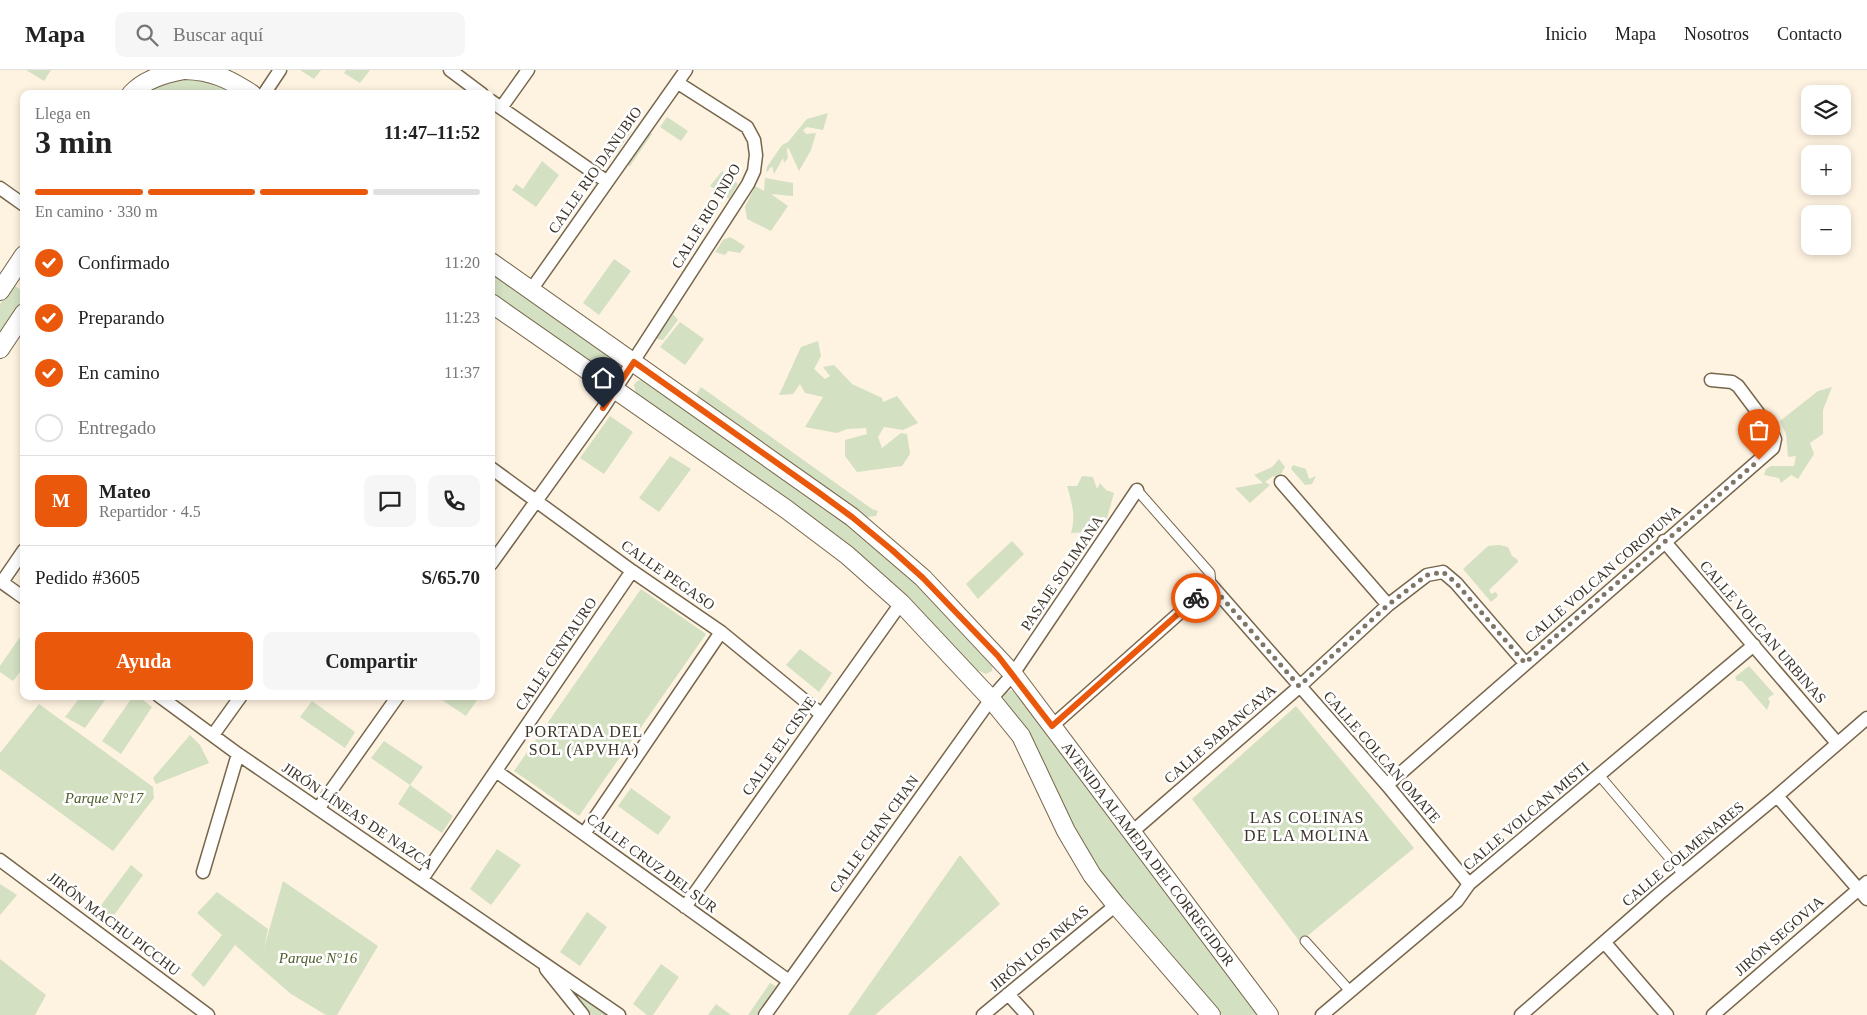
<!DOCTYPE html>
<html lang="es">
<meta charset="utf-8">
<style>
:root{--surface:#fff;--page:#f6f6f6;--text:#222;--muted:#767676;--line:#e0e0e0;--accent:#ea580c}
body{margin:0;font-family:Georgia,serif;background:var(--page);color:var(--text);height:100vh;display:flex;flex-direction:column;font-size:19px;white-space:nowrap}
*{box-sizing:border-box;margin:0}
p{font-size:16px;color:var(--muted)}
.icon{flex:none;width:28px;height:28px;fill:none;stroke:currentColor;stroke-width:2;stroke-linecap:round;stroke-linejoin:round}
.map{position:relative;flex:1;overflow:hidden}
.panel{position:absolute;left:20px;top:20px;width:475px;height:610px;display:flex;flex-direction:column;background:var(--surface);border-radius:10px;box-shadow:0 2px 8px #0003}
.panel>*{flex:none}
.fabs{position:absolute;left:1801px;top:15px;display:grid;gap:10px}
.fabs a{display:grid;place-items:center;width:50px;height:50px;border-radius:10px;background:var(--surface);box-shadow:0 2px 8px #0003;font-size:25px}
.pin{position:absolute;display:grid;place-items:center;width:42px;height:42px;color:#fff;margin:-51px -21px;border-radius:50% 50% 50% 0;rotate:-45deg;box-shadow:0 0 5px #0007}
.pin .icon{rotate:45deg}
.courier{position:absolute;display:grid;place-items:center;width:50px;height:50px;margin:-25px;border:4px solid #ea580c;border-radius:50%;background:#fff;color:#222;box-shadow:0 1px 6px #0007}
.overview em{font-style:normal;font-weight:700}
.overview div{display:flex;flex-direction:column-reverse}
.overview{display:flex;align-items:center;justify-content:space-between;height:85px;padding:0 15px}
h1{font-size:32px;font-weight:700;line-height:38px}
.bar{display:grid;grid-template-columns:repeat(4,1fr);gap:8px 5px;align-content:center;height:60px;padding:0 15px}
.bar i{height:6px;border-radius:4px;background:var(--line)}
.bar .on{background:var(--accent)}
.bar p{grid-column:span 4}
.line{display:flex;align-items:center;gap:12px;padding:0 15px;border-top:1px solid var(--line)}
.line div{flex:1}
.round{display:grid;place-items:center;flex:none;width:52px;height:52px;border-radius:10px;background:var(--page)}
ol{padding:0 15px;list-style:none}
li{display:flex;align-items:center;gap:15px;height:55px}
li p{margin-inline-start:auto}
li .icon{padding:5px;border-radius:50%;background:var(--accent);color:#fff;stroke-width:4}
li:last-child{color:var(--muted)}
li i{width:28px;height:28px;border:2px solid var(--line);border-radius:50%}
.button{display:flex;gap:10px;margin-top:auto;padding:10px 15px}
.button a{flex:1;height:58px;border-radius:10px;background:var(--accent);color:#fff;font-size:20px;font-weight:700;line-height:58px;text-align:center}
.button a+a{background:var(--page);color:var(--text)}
header{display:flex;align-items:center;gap:30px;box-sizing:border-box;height:70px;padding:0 25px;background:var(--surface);border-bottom:1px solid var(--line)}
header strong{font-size:24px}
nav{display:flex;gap:28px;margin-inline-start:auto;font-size:18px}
.search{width:350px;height:45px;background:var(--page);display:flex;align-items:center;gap:12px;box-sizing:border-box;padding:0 18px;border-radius:10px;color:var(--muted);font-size:19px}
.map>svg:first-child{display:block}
.green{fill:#d4e0c2}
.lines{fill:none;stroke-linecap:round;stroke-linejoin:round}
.pedestrian-casing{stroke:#77664b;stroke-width:11}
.minor-casing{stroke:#77664b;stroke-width:15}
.secondary-casing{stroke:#77664b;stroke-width:20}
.pedestrian{stroke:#fff;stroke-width:9}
.minor{stroke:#fff;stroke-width:12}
.secondary{stroke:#fff;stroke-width:18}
.done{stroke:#807668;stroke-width:5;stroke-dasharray:0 9}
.route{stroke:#ea580c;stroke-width:6}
.labels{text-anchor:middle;stroke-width:5;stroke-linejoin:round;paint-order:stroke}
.street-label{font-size:15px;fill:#3c3428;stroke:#fff}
.park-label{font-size:15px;font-style:italic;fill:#4e5e2a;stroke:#fff}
.neighbourhood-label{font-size:16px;letter-spacing:1px;fill:#3c3428;stroke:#fff}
</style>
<header>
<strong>Mapa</strong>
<div class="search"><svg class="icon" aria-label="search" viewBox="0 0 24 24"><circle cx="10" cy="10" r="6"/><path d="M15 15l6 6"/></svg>Buscar aquí</div>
<nav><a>Inicio</a><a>Mapa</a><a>Nosotros</a><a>Contacto</a></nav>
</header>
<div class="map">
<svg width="1867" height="945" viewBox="0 0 1867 945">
<rect width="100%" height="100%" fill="#fef2e0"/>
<path class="green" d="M26,0h25l-7,11z
M300,0h21l-7,9z
M346,0h24l-10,13 -16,-10z
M180,7l39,6 18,11h-94l5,-4z
M828,43l-5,17 -16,-3 -4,3 3,4 10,-1 -5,17 -12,21 -11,-24 -1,3 1,8 -4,5 -1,-5 -9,16 -2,-8 -6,7 1,-6 15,-22 6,-3 19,-23z
M667,47l21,14 -7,10 -21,-14z
M628,58l4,3 -22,31 -4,-3z
M648,61l4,3 -22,32 -6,-2z
M542,91l17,14 -23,32 -24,-17 4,-6 7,5z
M722,101l16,13 -9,15 -19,-13z
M765,108l28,5v13l-22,-2 17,12 -17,25 -24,-12 -2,-12 10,-21 9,5z
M730,167l15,9 -5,7 -12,-2 -3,4 -10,-3 8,-12z
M614,189l17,12 -32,44 -16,-12z
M491,201l128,91v6c-4,5 -7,7 -14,5l-114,-80z
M13,215l11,7v5l-24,36v-29z
M673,244l5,6 -15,20 -7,-1z
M680,252l24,17 -19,26 -25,-18z
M818,271l3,15 -7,13 11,10 5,-3 -7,-9 11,-2 18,19 30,14 1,4 14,-6 21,27 -15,7 -19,-3 -6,10 4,11 19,-15 6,1 3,20 -8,12 -45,6 -12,-16v-16l22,-6 -1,-6 -19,1 -10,4 -32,-6 18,-30 -18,-4 -5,-9 -7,10 -14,1 22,-48z
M642,310l5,2 194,135 65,56 84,87 3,5 -1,6 -6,3 -9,-4 -81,-83 -69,-58 -191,-135 -2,-9 3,-4z
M701,317l171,122 6,2 -2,5 -9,1 -171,-122z
M1832,317l-9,23v24l-13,9 4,11 -16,25 -7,-4 -10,8 -2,-5 -15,-3 2,-6 5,-3h23l2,-10 -8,1 -2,-23 -6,-13 38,-30z
M610,346l23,16 -29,42 -24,-16z
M670,386l21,13 -32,43 -20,-14z
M1279,389l6,8 -4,7 -5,4 -3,-2 -8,6 5,3 -20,18 -15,-15 28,-5 -9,-8 18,-8z
M1293,395l13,4 3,10 7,-3 -4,8 -7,1 -14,-16z
M1082,406l11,1 4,12 3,-6 6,7 8,3 -7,25 -11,1 -7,13 -18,1c5,-17 1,-30 -4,-47h10z
M1012,471l12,13 -46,45 -12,-15z
M1499,475l9,2 4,9 5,3 1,3 -29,28 2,4 5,-2 2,4 -7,6 -28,-33 25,-23z
M641,519l65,45 -127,182 -65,-45z
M24,561v36l-11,14 -13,-9v-6z
M800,579l32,24 -13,19 -33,-27z
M1749,596l25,28 -6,4 2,4 -3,8 -25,-29h-5l-2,-4z
M1011,620l4,1 244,324h-37l-116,-134 -18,-25 -85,-154c0,-7 3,-9 8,-12z
M81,626h27l-23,32 -20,-11z
M133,626h5l14,11 -31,47 -19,-13z
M436,626h36l5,4 -11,16z
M312,631l43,31 -10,16 -45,-31z
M39,634l114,83 1,11 -41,53 -113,-82v-16z
M1296,636l118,142 -114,94 -108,-143z
M190,665l10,10 9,18 -53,21 -3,-6z
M384,671l39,26 -13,18 43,31 -11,17 -44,-29 12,-19 -39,-27z
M631,718l40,29 -13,18 -40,-29z
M497,779l24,16 -30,40 -21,-16z
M960,785l40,49 -125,111h-27z
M131,795l12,10 -31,43 -13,-10z
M283,811l95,65 -41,69h-11l-35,-21 -56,-49 -31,42 -13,-12 31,-40 -25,-22 20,-21 51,37 -4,19z
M0,814l17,11 -17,20z
M587,842l20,15 -27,39 -20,-14z
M0,889l46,36 -11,20h-35z
M661,894l18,13 -26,38h-6l-14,-11z
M770,913l6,3 -20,29h-8z
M566,916l42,29h-16z
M716,934l15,11h-23z"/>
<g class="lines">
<g class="pedestrian-casing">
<path id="pedestrian" d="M1137,420l73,83 1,12
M1599,705l84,99
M1305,871l45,50"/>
</g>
<g class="minor-casing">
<path id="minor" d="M450,0l32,24
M264,24l16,-24
M491,31l115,80
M501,38l27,-38
M0,118l24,17
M531,220l155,-220
M491,398l141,103 89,61 100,82
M1281,412l107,123
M1664,471l173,202
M491,494l112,-156 145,-224 6,-13 2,-16 -2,-15 -7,-13 -69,-44
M0,511l24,17
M2,512l22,-32
M159,626l79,58 381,261
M1052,656l159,-141 176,200 82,99
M213,665l28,-39
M496,701l293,210
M1387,715l386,-337 2,-9 -4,-9 -33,-44 -6,-4 -21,-2
M1777,726l90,103
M318,739l80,-113
M1132,762l167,-145 89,-82 39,-30 16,-3 13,11 69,80
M584,764l137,-202
M0,790l208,155
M203,802l35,-118
M422,809l210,-308
M685,837l216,-304
M1605,873l62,72
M546,899l37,46
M1008,924l19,21
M765,945l226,-316 22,-25 124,-184
M983,945l133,-110
M1322,945l135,-114 12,-17 285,-239
M1521,945l138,-121 118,-98 90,-78
M1713,945l154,-133"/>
</g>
<g class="secondary-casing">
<path id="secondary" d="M185,0c28,1 44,9 67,24
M131,24c14,-15 33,-20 53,-24
M491,192l361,255 71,61 90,96 256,341
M0,221l24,-36
M491,233l295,206 61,46 54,48 90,96 30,37 45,95 26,44 24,30 95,110
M0,279l24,-36"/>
</g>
<use href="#pedestrian" class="pedestrian"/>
<use href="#minor" class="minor"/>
<use href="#secondary" class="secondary"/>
</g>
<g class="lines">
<path class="done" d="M1196,528l15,-13 88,101 89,-81 39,-30 16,-3 13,11 69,80 234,-203"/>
<path class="route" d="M603,338l31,-46 184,130 34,25 40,33 31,28 75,78 54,70 144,-128"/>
</g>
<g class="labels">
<g class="street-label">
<text transform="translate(595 100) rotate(-55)" y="5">CALLE RIO DANUBIO</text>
<text transform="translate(706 146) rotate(-59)" y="5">CALLE RIO INDO</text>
<text transform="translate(1062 503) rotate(-56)" y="5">PASAJE SOLIMANA</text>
<text transform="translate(1603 504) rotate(-41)" y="5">CALLE VOLCAN COROPUNA</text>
<text transform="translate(668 505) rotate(35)" y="5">CALLE PEGASO</text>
<text transform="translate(1763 562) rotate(49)" y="5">CALLE VOLCAN URBINAS</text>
<text transform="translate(556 584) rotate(-56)" y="5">CALLE CENTAURO</text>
<text transform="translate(1220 664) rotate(-41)" y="5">CALLE SABANCAYA</text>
<text transform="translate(779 676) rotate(-55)" y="5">CALLE EL CISNE</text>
<text transform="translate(1382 687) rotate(49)" y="5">CALLE COLCAN OMATE</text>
<text transform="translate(358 746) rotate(34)" y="5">JIRÓN LÍNEAS DE NAZCA</text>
<text transform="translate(1526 746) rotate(-40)" y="5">CALLE VOLCAN MISTI</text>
<text transform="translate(874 764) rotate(-54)" y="5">CALLE CHAN CHAN</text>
<text transform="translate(1148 784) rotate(53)" y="5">AVENIDA ALAMEDA DEL CORREGIDOR</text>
<text transform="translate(1683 784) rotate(-40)" y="5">CALLE COLMENARES</text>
<text transform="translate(652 793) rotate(36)" y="5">CALLE CRUZ DEL SUR</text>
<text transform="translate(114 854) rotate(37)" y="5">JIRÓN MACHU PICCHU</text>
<text transform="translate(1779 866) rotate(-41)" y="5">JIRÓN SEGOVIA</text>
<text transform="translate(1039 878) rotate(-40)" y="5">JIRÓN LOS INKAS</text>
</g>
<g class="park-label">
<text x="104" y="733">Parque N°17</text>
<text x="318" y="893">Parque N°16</text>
</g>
<g class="neighbourhood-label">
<text x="584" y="667">PORTADA DEL<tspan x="584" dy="18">SOL (APVHA)</tspan></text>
<text x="1307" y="753">LAS COLINAS<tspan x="1307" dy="18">DE LA MOLINA</tspan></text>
</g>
</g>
</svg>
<div class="fabs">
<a><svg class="icon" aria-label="layers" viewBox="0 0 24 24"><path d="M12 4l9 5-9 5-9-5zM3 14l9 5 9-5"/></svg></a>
<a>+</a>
<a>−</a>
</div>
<div class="pin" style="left:1759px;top:390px;background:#ea580c"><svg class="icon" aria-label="bag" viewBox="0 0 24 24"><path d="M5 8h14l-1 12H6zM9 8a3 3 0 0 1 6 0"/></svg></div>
<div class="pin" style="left:603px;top:338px;background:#1f2937"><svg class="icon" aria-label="home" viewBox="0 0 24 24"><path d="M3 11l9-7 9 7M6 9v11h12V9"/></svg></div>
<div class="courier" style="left:1196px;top:528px"><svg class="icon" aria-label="bike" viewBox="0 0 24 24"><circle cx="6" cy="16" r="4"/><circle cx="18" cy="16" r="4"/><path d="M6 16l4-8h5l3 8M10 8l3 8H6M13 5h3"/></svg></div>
<section class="panel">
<div class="overview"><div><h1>3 min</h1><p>Llega en</p></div><em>11:47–11:52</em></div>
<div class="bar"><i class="on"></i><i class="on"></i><i class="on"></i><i></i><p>En camino · 330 m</p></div>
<ol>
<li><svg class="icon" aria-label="check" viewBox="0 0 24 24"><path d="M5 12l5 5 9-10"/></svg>Confirmado<p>11:20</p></li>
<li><svg class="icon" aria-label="check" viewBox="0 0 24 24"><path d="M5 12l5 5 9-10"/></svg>Preparando<p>11:23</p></li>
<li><svg class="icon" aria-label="check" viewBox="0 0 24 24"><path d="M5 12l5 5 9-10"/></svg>En camino<p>11:37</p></li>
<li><i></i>Entregado</li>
</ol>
<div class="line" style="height:90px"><b class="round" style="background:var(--accent);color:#fff">M</b><div><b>Mateo</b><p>Repartidor · 4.5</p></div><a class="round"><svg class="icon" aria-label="chat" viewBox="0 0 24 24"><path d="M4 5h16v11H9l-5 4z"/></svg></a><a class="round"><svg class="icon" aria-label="phone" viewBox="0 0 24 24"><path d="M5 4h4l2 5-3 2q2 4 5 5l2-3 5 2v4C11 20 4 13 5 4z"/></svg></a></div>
<div class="line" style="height:65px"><div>Pedido #3605</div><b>S/65.70</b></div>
<div class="button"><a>Ayuda</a><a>Compartir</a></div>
</section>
</div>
